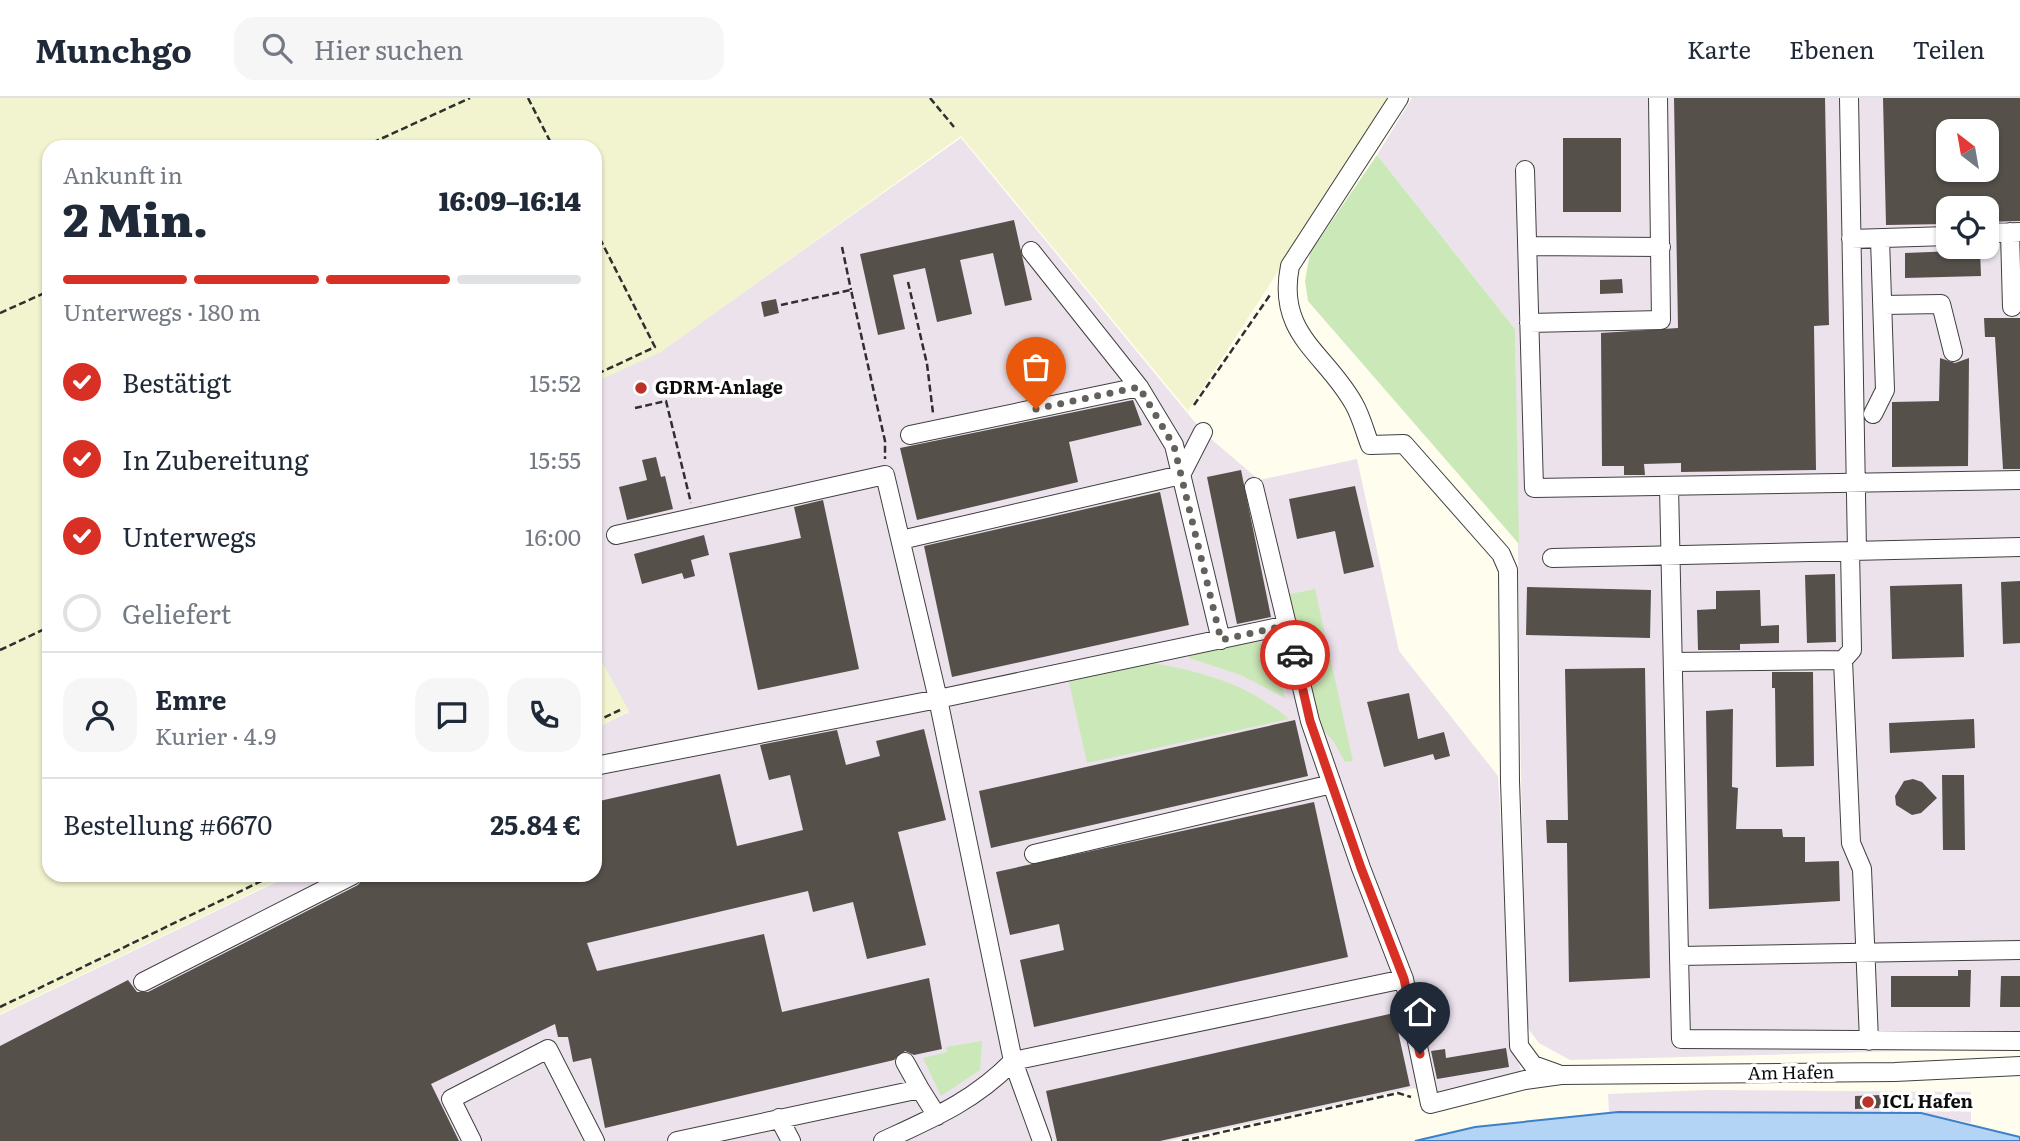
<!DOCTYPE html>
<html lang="de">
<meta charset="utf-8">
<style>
:root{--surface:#fff;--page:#f6f6f7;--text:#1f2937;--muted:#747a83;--line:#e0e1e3;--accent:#d93025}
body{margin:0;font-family:Literata,serif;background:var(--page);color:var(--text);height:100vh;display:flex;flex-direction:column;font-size:26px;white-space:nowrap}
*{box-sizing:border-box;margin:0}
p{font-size:23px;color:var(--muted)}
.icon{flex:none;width:38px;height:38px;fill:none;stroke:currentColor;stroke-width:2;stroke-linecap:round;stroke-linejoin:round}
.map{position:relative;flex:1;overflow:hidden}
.drawer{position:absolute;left:42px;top:42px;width:560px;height:742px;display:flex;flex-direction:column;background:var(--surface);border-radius:21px;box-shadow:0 2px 5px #0004}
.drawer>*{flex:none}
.needle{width:46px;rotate:329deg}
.buttons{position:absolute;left:1936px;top:21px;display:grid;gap:14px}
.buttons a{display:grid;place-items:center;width:63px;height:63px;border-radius:14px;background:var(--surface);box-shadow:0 2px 5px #0004;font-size:35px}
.pin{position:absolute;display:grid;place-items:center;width:60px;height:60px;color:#fff;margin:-72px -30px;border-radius:50% 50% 50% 0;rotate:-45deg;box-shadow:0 0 7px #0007}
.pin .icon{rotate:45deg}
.courier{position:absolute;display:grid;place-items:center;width:70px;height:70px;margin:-35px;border:5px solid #d93025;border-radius:50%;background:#fff;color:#222;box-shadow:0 2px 9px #0007}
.headline em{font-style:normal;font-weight:800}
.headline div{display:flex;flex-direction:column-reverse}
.headline{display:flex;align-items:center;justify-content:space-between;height:119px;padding:0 21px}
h1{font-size:46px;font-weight:800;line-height:52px}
.bar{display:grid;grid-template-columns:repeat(4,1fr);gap:10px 7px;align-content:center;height:84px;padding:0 21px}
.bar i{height:9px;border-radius:5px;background:var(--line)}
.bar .on{background:var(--accent)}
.bar p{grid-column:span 4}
.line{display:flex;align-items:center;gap:18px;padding:0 21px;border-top:2px solid var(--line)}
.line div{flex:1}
.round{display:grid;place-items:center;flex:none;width:74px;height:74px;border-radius:21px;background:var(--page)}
ol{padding:0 21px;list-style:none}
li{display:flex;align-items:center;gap:21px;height:77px}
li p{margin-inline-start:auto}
li .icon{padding:7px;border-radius:50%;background:var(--accent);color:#fff;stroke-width:4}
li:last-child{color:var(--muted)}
li i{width:38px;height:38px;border:4px solid var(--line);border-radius:50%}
header{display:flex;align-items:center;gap:42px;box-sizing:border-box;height:98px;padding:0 35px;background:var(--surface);border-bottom:2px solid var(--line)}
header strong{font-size:33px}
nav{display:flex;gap:38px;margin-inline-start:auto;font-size:24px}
.search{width:490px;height:63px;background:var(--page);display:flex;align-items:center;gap:18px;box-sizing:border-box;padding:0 24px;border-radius:21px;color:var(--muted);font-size:26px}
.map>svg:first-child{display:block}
.industrial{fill:#ece2ec;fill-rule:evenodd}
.farmland{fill:#f2f4cf}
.green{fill:#cbe8b8}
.water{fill:#b4d4f5;stroke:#3c80ca;stroke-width:2}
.building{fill:#56504a;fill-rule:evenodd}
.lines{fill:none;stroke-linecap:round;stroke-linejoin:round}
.minor-casing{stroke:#404040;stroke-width:20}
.path{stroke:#2f2f2f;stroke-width:2.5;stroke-dasharray:7 3.5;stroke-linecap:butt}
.minor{stroke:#fff;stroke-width:18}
.done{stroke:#62615c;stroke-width:7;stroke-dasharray:0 12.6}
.route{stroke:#d93025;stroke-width:9}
.poi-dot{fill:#ba3328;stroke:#fff;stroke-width:2.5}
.labels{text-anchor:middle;stroke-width:7;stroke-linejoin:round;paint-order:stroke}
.poi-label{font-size:18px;font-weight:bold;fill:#0d0d0d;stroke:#fff;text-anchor:start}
.street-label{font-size:18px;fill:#0d0d0d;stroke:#fff}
</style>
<header>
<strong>Munchgo</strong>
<div class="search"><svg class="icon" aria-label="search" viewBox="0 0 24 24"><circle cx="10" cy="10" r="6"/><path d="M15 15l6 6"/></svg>Hier suchen</div>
<nav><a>Karte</a><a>Ebenen</a><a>Teilen</a></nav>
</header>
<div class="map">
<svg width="2020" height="1043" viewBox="0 0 2020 1043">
<rect width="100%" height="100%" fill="#fffdee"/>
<path class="industrial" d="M1412,0h608v950l-450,12 -31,-17 -12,-16 -6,-251 -6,-447 -138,-174zM1948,33h38v39h-38zM1948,110h38v39h-38z
M961,40l242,294 56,48 98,-21 42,192 99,125 15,261 9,39 -95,22 -13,-10 -245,53h-1169v-126l291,-140h304v-147l34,-16 -34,-62v-269l66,-30z
M1706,992l265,2v31l-50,-10h-312l-1,-19z"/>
<path class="farmland" d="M0,0h1390l-202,313 -227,-275 -300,216 -66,30v-235h-546v728h240l-289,139z
M595,551l34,62 -34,17z"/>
<path class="green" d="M1377,57l138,174 4,215 -211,-243 -3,-20 5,-28z
M1315,491l38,172 -8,1 -11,-20 -17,-19 -31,-128z
M1251,542l20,7 14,51 -44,-23 -52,-17 -1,-6z
M1158,566c50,9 92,22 131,55l-202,44 -19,-85 51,-11z
M982,943l-2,29 -39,26 -18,-38 24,-6 -1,-5z"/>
<path class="water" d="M1618,1014l303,1 99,24v4h-605l60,-14z"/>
<path class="building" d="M1674,0h151l4,227 -15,1 2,144 -135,2v-9l-37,1 1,11h-21v-9h-22l-1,-133 77,-5z
M1883,0h137v123l-34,1v-14h-38v16l-62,1zM1948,33h38v39h-38z
M1563,40h58v74h-58z
M1014,122l18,80 -27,6 -12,-53 -33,7 12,54 -35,8 -12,-54 -32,7 12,54 -27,6 -18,-81z
M1980,152l1,26 -76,2v-25z
M1622,181l1,14 -23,1v-14z
M776,201l3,14 -15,4 -3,-15z
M1984,220h36v151h-17l-8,-132h-10z
M1940,260l15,5 14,-5 -1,108 -76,1v-65l47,-1z
M1133,302l9,25 -73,17 9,40 -161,38 -17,-72z
M656,359l5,20 4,-1 8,33 -46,11 -8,-33 28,-7 -5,-20z
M1241,372l30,147 -34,7 -30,-147z
M1355,388l19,81 -30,7 -9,-43 -38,8 -8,-40z
M1160,394l29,133 -237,52 -28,-131z
M823,402l36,169 -101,21 -29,-137 72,-15 -7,-31z
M704,437l5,20 -18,5 4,16 -11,3 -2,-6 -40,11 -8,-30z
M1835,476l1,68 -29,1 -2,-68z
M2020,483v62l-17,1 -2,-62z
M1962,486l2,73 -72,2 -2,-73z
M1527,489l124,3 -1,48 -124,-3z
M1760,492l1,36 18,-1v18l-39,1v6h-42l-1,-40 19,-1v-18z
M1645,570l5,310 -81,4 -2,-139h-20l-1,-23h22l-3,-151z
M1772,574h41l1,94 -38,1 -1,-79h-3z
M1409,595l9,46 26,-7 6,24 -15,4 -2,-6 -49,13 -17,-65z
M1733,611l-1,78 6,1 -2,41h46l1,8h22v25l34,-1 1,40 -131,8 -3,-198z
M1974,621l1,29 -85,5 -1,-30z
M1295,622l13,56 -317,72 -12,-57z
M924,631l22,91 -48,12 28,113 -59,14 -14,-57 -40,10 -5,-21 -221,52 10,28 167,-37 18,78 147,-34 13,71 -28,6 -9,-4 -11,9 -289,68 -14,-70 -18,4 -5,-25h-10l-3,-13 -124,60 28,57h-459v-95l128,-66 9,12h11l210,-107 8,-10h229v-73l125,-28 17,72 66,-16 -13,-55 -21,5 -9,-35 77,-15 9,35 34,-9 -4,-15z
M1942,677h22l1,75h-22z
M1913,681l9,3 15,16 -16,15 -9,2 -16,-10 -1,-9 9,-15z
M1314,704l34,155 -314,70 -14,-67 44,-10 -5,-26 -49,11 -14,-63z
M1958,872h13l-1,37h-79v-31h67z
M2001,878h19v31h-20z
M1394,915l16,73 -250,55h-103l-11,-50z
M1506,950l3,19 -72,12 -6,-28 14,-2 1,9z
M1881,997v13l-26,1v-13z"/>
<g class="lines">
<g class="minor-casing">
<path id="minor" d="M1399,0l-109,168c-14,69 36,87 64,138 7,12 11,28 16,41l34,-1 97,110 7,16 2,211 9,265 14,19 25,9
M1849,0l8,453
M1525,72l9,318 486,-8
M2010,134l2,75
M1986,135l34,-1
M1851,141l97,-3
M1527,148l134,1
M1031,153l108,136
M1883,207l58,-1 12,48
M1529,225l132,-3 -3,-222
M1873,316l12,-24 -5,-151
M910,337l229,-48 35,58 47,195
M1181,377l22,-43
M1669,388l10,470
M1254,389l56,234 51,147 43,111 26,125 95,-24 36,-5 334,-3 125,-6
M616,437l269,-60 53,224 75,362 29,80
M901,442l280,-65
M1552,460l468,-11
M1843,562l9,-10 -2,-99
M1673,564l170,-2 8,183 11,26 7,172
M595,668l343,-67 350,-74
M1034,756l298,-70
M2020,852l-341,6 2,83 339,2
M143,884l210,-107
M905,964l15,27
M779,1020l12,23
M472,1043l-21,-42 97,-50 47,92
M677,1043l243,-52 17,27
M883,1043c50,-23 91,-40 130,-80l391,-82"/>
</g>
<path class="path" d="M528,0l25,49
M930,0l24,29
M363,49l107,-49
M595,131l60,118 -60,28
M842,149l9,43
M908,184l19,82 6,49
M781,207l70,-15 34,151v18
M0,215l49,-22
M1194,307l76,-110
M635,310l31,-7 25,102
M0,552l49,-23
M595,624l25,-12
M0,909l274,-132
M1182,1043l216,-48 13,4"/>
<use href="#minor" class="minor"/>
</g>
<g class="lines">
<path class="done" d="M1036,311l103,-22 35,59 47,194 67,-15 7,30"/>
<path class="route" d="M1295,557l15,66 51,147 43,111 16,75"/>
</g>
<g class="poi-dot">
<circle cx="641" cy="290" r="7"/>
<circle cx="1868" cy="1004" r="7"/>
</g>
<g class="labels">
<g class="poi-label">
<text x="655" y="296">GDRM-Anlage</text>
<text x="1882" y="1010">ICL Hafen</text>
</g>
<g class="street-label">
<text transform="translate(1791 975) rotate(-1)" y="6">Am Hafen</text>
</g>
</g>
</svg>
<div class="buttons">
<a><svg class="needle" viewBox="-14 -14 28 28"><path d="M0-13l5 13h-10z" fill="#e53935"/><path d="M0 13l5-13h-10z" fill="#747a83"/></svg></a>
<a><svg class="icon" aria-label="locate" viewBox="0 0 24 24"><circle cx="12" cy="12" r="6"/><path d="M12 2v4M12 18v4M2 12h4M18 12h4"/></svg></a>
</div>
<div class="pin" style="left:1036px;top:311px;background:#ea580c"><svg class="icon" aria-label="bag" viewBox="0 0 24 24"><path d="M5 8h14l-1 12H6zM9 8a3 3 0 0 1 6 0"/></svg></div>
<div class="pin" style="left:1420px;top:956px;background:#1f2937"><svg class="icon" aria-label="home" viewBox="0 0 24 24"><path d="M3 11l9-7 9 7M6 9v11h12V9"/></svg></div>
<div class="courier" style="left:1295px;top:557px"><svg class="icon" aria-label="car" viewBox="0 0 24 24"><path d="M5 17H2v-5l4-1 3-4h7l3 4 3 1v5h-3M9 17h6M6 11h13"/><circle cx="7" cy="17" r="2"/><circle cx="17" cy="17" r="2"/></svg></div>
<section class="drawer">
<div class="headline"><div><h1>2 Min.</h1><p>Ankunft in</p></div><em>16:09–16:14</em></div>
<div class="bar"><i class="on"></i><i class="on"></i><i class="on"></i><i></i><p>Unterwegs · 180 m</p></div>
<ol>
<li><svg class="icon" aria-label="check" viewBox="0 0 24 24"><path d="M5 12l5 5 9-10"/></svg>Bestätigt<p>15:52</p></li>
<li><svg class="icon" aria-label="check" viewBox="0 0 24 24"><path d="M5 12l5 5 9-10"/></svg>In Zubereitung<p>15:55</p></li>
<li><svg class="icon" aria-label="check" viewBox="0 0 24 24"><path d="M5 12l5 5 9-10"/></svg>Unterwegs<p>16:00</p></li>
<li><i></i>Geliefert</li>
</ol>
<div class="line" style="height:126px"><a class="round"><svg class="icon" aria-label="person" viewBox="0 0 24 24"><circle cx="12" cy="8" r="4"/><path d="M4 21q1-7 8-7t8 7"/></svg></a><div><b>Emre</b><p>Kurier · 4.9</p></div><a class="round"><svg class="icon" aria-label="chat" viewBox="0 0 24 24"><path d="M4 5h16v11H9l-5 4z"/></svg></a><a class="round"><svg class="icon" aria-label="phone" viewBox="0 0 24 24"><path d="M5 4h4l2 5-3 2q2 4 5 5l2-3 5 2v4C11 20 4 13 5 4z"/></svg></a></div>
<div class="line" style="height:91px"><div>Bestellung #6670</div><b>25.84 €</b></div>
</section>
</div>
